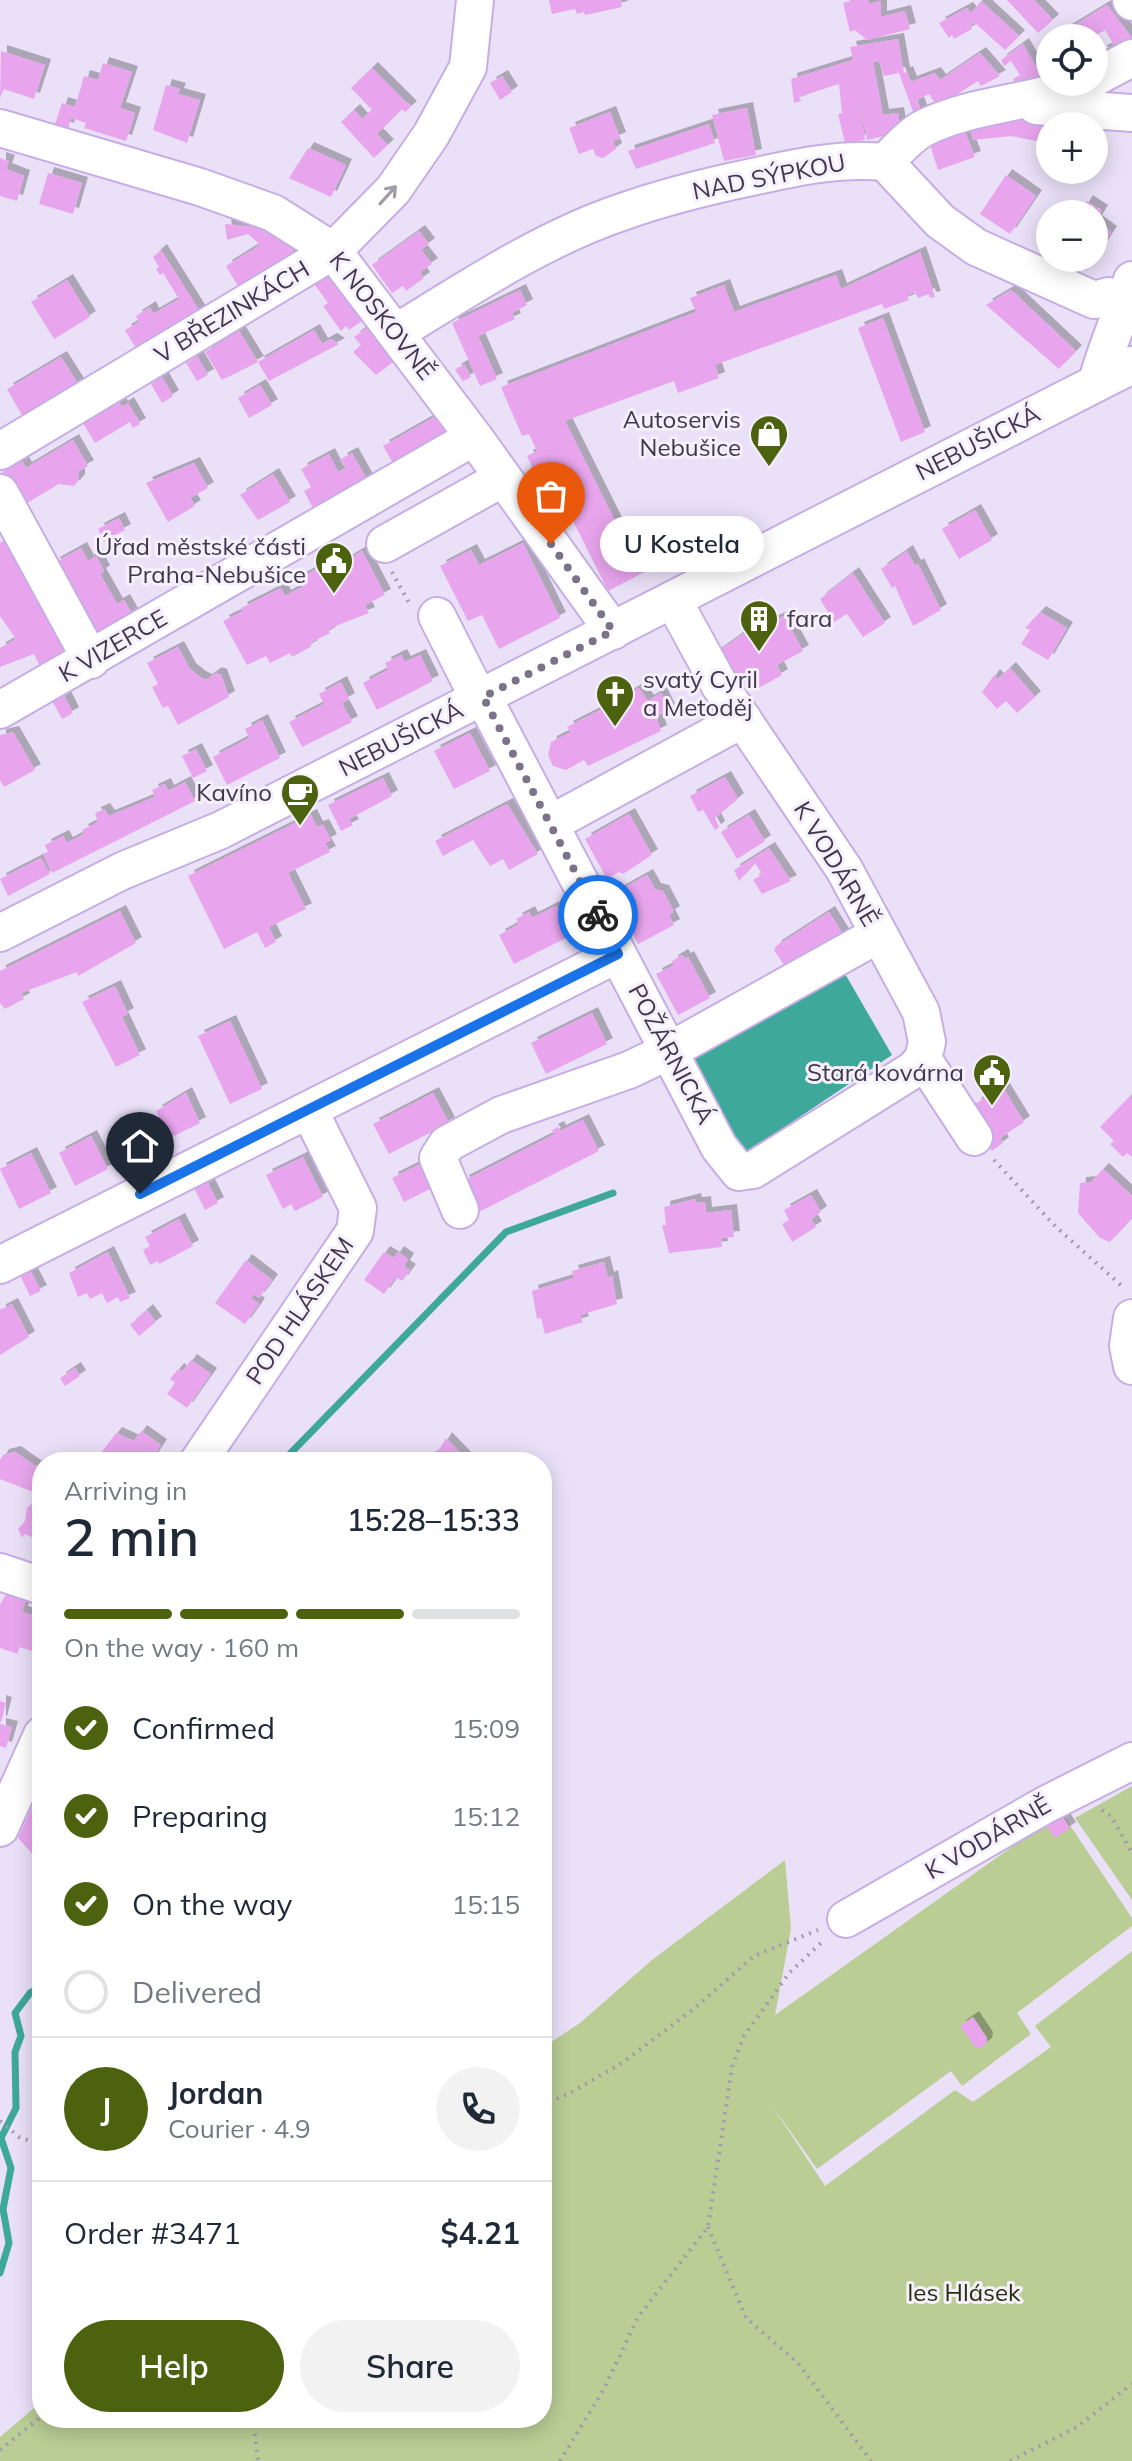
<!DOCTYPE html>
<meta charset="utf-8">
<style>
:root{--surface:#fff;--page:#f2f2f3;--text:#1f2937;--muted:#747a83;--line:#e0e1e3;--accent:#4c620f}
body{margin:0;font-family:Mulish,sans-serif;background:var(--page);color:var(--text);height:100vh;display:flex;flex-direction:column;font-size:30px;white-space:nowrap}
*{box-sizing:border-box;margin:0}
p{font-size:26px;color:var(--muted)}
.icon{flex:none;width:44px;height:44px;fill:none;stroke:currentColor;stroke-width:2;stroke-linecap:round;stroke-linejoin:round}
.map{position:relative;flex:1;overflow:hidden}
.panel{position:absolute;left:32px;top:1452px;width:520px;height:976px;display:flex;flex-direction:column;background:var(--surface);border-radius:32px;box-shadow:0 4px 20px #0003}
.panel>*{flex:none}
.tools{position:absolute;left:1036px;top:24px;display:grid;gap:16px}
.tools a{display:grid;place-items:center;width:72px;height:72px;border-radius:50%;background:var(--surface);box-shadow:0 4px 20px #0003;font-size:40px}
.pin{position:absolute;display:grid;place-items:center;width:68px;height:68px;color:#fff;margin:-82px -34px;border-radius:50% 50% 50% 0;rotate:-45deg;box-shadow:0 0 8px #0007}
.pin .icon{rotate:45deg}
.courier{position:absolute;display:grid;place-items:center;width:80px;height:80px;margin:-40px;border:6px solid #1a73e8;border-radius:50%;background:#fff;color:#222;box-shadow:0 2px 10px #0007}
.bubble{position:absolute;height:56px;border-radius:28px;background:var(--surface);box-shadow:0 4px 20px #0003;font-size:26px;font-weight:600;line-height:56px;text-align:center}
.summary em{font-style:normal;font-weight:600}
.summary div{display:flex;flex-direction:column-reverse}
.summary{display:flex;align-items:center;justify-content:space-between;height:136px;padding:0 32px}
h1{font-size:52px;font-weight:600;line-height:60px}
.bar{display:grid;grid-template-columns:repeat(4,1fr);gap:12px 8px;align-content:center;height:96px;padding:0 32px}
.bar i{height:10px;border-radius:6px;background:var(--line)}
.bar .on{background:var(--accent)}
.bar p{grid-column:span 4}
.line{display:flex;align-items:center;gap:20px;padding:0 32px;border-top:2px solid var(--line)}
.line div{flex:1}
.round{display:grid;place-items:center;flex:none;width:84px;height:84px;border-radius:42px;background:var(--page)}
ol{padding:0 32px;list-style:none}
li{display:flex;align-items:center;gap:24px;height:88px}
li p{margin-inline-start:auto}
li .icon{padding:8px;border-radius:50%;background:var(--accent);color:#fff;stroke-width:4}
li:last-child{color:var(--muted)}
li i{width:44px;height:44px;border:4px solid var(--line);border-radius:50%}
.primary-button{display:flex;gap:16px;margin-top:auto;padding:16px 32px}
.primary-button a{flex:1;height:92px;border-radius:48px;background:var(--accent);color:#fff;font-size:32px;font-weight:600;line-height:92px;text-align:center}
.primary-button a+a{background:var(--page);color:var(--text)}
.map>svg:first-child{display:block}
.green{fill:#b9cd95}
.water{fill:#3ea89b}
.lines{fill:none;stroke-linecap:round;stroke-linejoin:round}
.stream{stroke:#3ea89b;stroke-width:7}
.building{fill:#e8a5ed;filter:url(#shadow)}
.minor-casing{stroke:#c6aee5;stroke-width:40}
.path{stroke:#a198ae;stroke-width:4;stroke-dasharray:2 6;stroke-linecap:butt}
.minor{stroke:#fff;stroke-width:36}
.oneway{stroke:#a09ba6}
.done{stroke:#7c7289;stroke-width:8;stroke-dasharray:0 14.4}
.route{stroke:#1a73e8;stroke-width:10}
.labels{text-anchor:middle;stroke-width:6;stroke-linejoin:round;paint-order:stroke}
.street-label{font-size:24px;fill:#41374d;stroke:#f5f0fc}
.poi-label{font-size:24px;fill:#41374d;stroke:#f5f0fc;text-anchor:end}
.park-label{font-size:24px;fill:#25300a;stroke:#f5f0fc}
</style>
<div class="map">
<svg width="1132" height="2461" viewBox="0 0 1132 2461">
<defs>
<filter id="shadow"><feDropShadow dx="6" dy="-6" stdDeviation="0" flood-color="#0004"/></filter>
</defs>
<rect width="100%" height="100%" fill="#eae1f8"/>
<path class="green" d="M1132,1786v114l-57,-82z
M1061,1812l71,106v8l-115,87 14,21 -69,52 -11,-15 -134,98 -46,-65 54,82 130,-96 18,12 78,-55 -16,-21 97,-75v510h-1132v-24l42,-36v17h500v-370l38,-25 72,-63 133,-100 6,69 -16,86z"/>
<path class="water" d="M844,972l48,83 -149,100 -53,-98z"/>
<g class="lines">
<path class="stream" d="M282,1462l224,-230 107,-39
M0,2273l9,-30 -6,-34 8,-41 -10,-30 15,-30 -1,-56 6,-16 -6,-23 15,-20 12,-6"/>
</g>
<path class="building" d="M549,0h72l1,7 -37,8 -1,-3 -7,2 -2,-5 -23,5z
M854,0h14l1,4 12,-3v16l24,-6 5,18 -43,11 -12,-10 -5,2 -7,-29z
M1007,0h27l19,20 -15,13z
M981,1l38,35 -14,14 -30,-27 -5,2 2,4 -18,10 -2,-4 -3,3 -10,-15 28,-15 4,5z
M1107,5l25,33v6l-27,15 -4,-8 13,-6 -9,-15 -13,8h-39z
M898,39l6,34 3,-1 4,10 24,-9 5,7 40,-27 20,23 -19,10 -3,-5 -36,23 -2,6 -11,-16 -12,6 8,21 -7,4 -19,-52 -15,3 -5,-15 -6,1 10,53 15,-2 3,19 -34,8 -8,-41 6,41 -20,3 -7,-29 4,-1 -3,-29 -40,13 2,4 -7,2 -3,-24 62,-19 -3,-13z
M1023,44l22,38 -22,12 -10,-15 7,-4 -9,-14 -7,5 -3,-6z
M1,51l44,14 -11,34 -30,-10 -4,9z
M103,63l29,9 -12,36 15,5 -9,28 -42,-13 2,-5 -15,-5 -3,11 -13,-5 7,-21 13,4 9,-31 14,4z
M372,68l39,39 -6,5 -3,-3 -25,25 11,11 -14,13 -33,-36 13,-12 8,9 10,-9 -21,-22z
M502,76l10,16 -12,8 -10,-17z
M166,85l14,4 -2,5 22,6 -13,43 -34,-13z
M747,108l9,47 -32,6 -12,-46z
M1016,109l53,17h-19v27l-12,-7 3,-4 -30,-6 -38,4 -5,-22z
M610,112l10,26 -7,3 3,8 -13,9 -7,-2 -3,-7 -14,5 -10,-26z
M960,119l15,38 -37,13 -12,-38z
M709,124l6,19 -79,26 -8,-18z
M308,148l38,17 -15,32 -42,-19z
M0,158l9,3 -3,8 18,7 -7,25 -17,-5z
M48,173l34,10 -9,31 -34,-10z
M1006,175l30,21 -26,38 -30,-20z
M1087,201l15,10 -6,10 15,11 -25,39 -19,-13h27v-44h-15z
M225,224l32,3 36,22 -2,8 -52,31 -13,-22 34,-21 -12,-11 -21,6z
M419,231l10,13 -8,6 11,14 -12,8 4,6 -18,13 -3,-5 -11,7 -20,-28z
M161,250l39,62 -63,38 -12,-20 14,-8 -3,-6 14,-9 3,7 26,-15 -16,-26 -3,2 -4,-6 3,-2 -6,-10z
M920,252l15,45 -5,1 -1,-4 -11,4 -3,-6 -8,3 2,5 -25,9 -2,-5 -167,61 4,13 -41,15 -4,-12 -109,40 60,120 18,-9 17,32 -52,27 -61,-122 -11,6 -9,-19 10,-5 -8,-17 -7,2 -21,-49 195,-75 -6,-14 34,-13 10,27 102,-37 5,14z
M333,274l33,44 -17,12 -3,-4 -5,5 -18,-25 5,-3 -13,-18z
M67,280l23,37 -36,22 -23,-37z
M520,290l7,15 -15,8 3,6 -37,17 19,43 -17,7 -28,-63z
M1011,290l65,61 -17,18 -73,-64z
M883,318l42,114 -24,10 -43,-114z
M371,325l26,34 -21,16 -23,-23 8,-7 -7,-8z
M314,330l8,14 9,-5 8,5 -70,37 -11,-19z
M239,331l19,31 -36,18 -17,-28z
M197,356l11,19 -11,6 -11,-18z
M61,357l17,27 -55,33 -16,-28z
M464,364l7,13 -8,4 -8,-11z
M162,377l11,19 -11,7 -11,-19z
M260,385l12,20 -23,13 -11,-20z
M119,402l3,5 6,-4 12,21 -7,4 -3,-6 -35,21 -12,-20z
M438,415l13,17 -57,33 -11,-19z
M73,440l15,26 -9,5v9l-5,6 -15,-2 -37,22 -20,-34 20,-11 4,7z
M352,453l15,27 -53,30 -10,-19 7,-4 -10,-18 28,-15 9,18 8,-4 -5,-9z
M194,463l14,25 -18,10 5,8 -27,16 -22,-39z
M273,474l17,28 -32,18 -18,-25z
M975,510l17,30 -33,19 -17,-30z
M119,518l6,12 -21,11 -6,-12z
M7,539l62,111 -29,17 -6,-13 -34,13v-19l16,-9 -16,-23v-73z
M523,543l37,75 -61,31 -17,-34 -14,6 -28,-55 31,-16 8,15z
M81,548l7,13 8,-5 8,15 -4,3 17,30 7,-4 8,14 -38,21 -40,-72z
M362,551l23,44 -20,10 4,8 -41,16 2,4 -20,10 2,3 -20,11 -2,-4 -20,10 -4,-7 -19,9 -24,-44 20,-10 -2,-3 40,-20 4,8 19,-10 -4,-8 20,-11 5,7z
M907,551l8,15 3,-2 23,46 -28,16 -18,-40 -3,2 -11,-19z
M853,573l32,50 -22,14 -16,-23 -13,8 -14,-23z
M1040,612l27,16 -19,32 -27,-16 9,-14 -5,-2z
M784,616l19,35 -26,14 5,10 -27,15 -6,-10 -16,9 -18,-35 28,-20z
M178,647l12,22 10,8 6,3 10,-7 5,2 8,22 -51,28 -10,-19 -5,2 -11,-21 6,-3 -11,-21z
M401,655l4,7 15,-7 13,26 -56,29 -14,-27 25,-13 -3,-7z
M1010,668l25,29 -18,16 -11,-12 -9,8 -15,-17 12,-17 4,4z
M341,682l8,17 -7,4 10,19 -50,25 -13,-25 35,-18 -5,-10z
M639,688l9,13 13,-8 8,17 -13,6 5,15 -73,35 -4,-6 -18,10 -13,-4 -5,-11 3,-13 20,-10 -4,-5 41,-21 -3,-6 9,-5 3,6z
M61,689l12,24 -11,6 -13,-24z
M262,720l18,38 -53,27 -14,-28 36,-19 -4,-9z
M13,732l22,38 -31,17 -4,-7v-45z
M470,733l20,38 -36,18 -20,-38z
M196,749l11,22 -14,7 -11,-22z
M725,777l13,22 -23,19 4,9 -4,3 -12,-20 -5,2 -8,-16z
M383,778l9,18 -43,23 4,6 -12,6 -13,-26z
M185,782l10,19 -143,72 -9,-19 5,-2 -3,-7 18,-9 4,7 17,-9 -2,-4 16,-8 -3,-9 9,-4 5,7 46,-19 -3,-7 13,-6 3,7z
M507,804l31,50 -29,16 -6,-11 -13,7 -17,-26 -30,16 -8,-15z
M629,814l23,41 -29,19 -4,-2 -12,7 -22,-40z
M311,815l6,12 6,-2 8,15 -6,3 5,9 -42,21 18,36 -37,18 7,15 -11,6 -8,-16 -33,17 -36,-73z
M749,815l16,26 -28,18 -16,-27z
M769,848l22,33 -29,13 -9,-14 9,-6 -7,-11 -16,18 -5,-11z
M41,858l9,16 -42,22 -8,-17z
M647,875l8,14 8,2 11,21 -5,3 5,10 -36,19 -25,-50z
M556,906l20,27 -62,31 -15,-29 20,-11 -3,-5 13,-7 3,6z
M120,911l16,32 -58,33 -1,-4 -56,21 3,6 -19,10 -5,-6v-32z
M829,912l15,24 -56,35 -14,-21 2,-4z
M682,955l3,4 3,-2 22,41 -32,17 -22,-41 18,-9 -2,-4z
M115,986l13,28 -6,3 18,38 -24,12 -34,-65z
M592,1013l15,31 -61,30 -15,-31z
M230,1021l32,68 -32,15 -32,-68z
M1002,1086l22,36 -24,16 3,5 -11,8 -15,-22 9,-7 -11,-18z
M186,1093l14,30 -30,15 -14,-27z
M433,1093l16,30 -60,31 -16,-30z
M1130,1096l2,2v59l-5,-4 -4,4 -13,-13 4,-3 -14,-14z
M583,1120l16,31 -120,61 -16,-31 92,-47 -3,-4 6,-3 2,4z
M91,1136l17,33 -33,17 -16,-33z
M31,1153l20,40 -32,16 -19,-40z
M303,1157l20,40 -28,14 -4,-7 -8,5 -17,-34z
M420,1164l12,24 -28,14 -12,-24z
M1103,1169l29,27v22l-22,24 -10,-4 -22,-25 2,-30 11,-1z
M207,1181l11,22 -13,7 -11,-22z
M811,1195l10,17 -10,7 5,8 -24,15 -10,-18 7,-4 -5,-10z
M695,1199l1,4 9,-1 1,11 25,-3 3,27 -13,1 1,9 -53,6 -7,-28h4l-2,-18z
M179,1219l14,27 -34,18 -1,-3 -8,4 -7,-15 7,-4 -5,-9z
M108,1252l22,46 -10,4 -2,-5 -11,6 -5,-10 -12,6 -3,-6 -9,4 -9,-24z
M384,1252l10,6 4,-6 10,7 -4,7 6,4 -8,11 -6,-4 -12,17 -20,-14z
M246,1260l26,20 -13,18 -5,-4 -3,4 8,6 -14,20 -30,-21z
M604,1262l4,16 4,-2 5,28 -37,11 3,7 -38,12 -4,-16 -4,1 -5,-28 42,-13 -2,-7z
M30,1270l11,21 -11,5 -10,-21z
M12,1304l17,33 -29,18v-45z
M147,1310l9,12 -17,14 -9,-11z
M191,1360l20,14 -24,34 -20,-14 8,-11 -5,-4 8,-10 4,3z
M75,1368l5,8 -15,10 -5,-8z
M141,1431l20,14 -11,17 -46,-3 2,-3 -5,-3 15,-20 18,8z
M446,1438l23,24h-47l15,-9z
M15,1452l20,14 7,-1v77l-17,-8 -3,4 -4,-9 7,-8 2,-13 14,-13 -41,-16v-19l3,-5z
M6,1594l20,6 -4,12 20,6 -7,34 -15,-5 -3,7 -17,-6v-43z
M0,1701l6,2 -5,19h-1z
M0,1724l12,3 -6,21 -6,-2z
M42,1784v81l-24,-27z
M1061,1814l9,14 -15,10 -10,-15z
M973,2017l14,21 -1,6 -6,4 -5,-1 -15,-21z"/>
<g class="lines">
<g class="minor-casing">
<path id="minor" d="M1131,0l1,2
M1094,78l38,-20
M1036,106l96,7
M0,128l200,59 73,26 60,38 141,186 139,194
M885,162c11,-10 23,-25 37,-33 50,-26 111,-25 163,-47
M397,332c72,-44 145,-93 225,-120 42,-15 87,-26 130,-35 45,-10 86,-19 133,-15l55,59 36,26 118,53 15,-4 23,7
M1097,382c9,-35 25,-68 35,-102
M0,451l333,-200 60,-61 38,-55 37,-68 7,-67
M0,493l91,167
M385,544l118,-66
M673,600l47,86 124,183 77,143 6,30 -4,17 51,78
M437,616l42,83
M483,697l236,450 20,25 14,-2 160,-100 10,-11
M0,710l474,-273
M550,824l193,-105
M0,933l122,-62 99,-41 911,-465
M460,1210l-22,-52 9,-14 54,-29 128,-45 40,-19 210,-117
M0,1265l618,-311
M1132,1318l-4,28 4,20
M198,1462l157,-231 3,-23 -49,-98
M0,1572l42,14
M0,1828l42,-93
M846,1919l199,-114 87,-44"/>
</g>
<path class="path" d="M392,572l17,31
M994,1160l61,66 69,62
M1102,1810l9,6 21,37
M542,2105l26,-11 54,-31 73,-55 59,-52 64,-26
M0,2121l19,16 23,8
M708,2227l38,91 52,45 73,98
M253,2418l5,43
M0,2450l42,-34
M560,2461l44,-72 34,-72 70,-90 24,-160 12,-31 45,-63 35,-33
M1010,2461l67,-34 55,-43"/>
<use href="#minor" class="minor"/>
</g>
<defs><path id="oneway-shaft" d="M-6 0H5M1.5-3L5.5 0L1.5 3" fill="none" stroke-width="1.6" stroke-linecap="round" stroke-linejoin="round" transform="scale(2)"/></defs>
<use class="oneway" href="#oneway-shaft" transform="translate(388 195) rotate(-48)"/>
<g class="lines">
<path class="done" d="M551,544l62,87 -130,66 115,218"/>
<path class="route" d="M140,1194l478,-240 -20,-39"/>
</g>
<defs>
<g id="shop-pin" transform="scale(2)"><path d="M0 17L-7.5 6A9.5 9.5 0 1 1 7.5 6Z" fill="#4c620f" stroke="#f5f0fc"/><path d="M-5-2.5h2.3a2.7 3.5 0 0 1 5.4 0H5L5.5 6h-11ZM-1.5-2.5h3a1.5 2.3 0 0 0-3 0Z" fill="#fff"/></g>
<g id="civic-pin" transform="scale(2)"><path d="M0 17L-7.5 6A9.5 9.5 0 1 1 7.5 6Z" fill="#4c620f" stroke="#f5f0fc"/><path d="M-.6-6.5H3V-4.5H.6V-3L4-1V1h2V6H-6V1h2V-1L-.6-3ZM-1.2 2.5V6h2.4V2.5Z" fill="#fff"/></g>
<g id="building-pin" transform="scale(2)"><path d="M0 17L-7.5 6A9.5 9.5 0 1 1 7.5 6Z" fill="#4c620f" stroke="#f5f0fc"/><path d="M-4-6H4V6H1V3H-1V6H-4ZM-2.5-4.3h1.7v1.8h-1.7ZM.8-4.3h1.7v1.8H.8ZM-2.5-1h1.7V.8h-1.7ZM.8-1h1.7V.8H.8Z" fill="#fff"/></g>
<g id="church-pin" transform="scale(2)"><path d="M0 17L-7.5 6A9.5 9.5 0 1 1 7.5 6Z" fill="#4c620f" stroke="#f5f0fc"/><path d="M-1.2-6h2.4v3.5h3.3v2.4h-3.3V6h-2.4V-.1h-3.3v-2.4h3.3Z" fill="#fff"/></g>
<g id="cafe-pin" transform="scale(2)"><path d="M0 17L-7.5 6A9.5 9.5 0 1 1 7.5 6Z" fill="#4c620f" stroke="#f5f0fc"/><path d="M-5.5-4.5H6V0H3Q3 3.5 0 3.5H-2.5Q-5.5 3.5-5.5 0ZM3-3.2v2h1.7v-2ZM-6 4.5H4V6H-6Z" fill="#fff"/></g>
</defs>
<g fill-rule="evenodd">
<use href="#shop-pin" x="769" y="434"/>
<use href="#civic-pin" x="334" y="561"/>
<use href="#building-pin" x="759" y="619"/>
<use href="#church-pin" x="615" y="694"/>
<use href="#cafe-pin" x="300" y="793"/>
<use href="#civic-pin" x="992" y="1073"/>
</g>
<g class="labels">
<g class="street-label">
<text transform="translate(769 177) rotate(-11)" y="8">NAD SÝPKOU</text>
<text transform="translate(232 312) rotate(-31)" y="8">V BŘEZINKÁCH</text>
<text transform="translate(382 316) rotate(52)" y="8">K NOSKOVNĚ</text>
<text transform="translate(978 443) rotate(-27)" y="8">NEBUŠICKÁ</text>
<text transform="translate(113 646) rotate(-30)" y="8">K VIZERCE</text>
<text transform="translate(401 739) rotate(-27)" y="8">NEBUŠICKÁ</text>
<text transform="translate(836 864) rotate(59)" y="8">K VODÁRNĚ</text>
<text transform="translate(671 1054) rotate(62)" y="8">POŽÁRNICKÁ</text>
<text transform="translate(300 1311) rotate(-56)" y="8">POD HLÁSKEM</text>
<text transform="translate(988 1838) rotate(-30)" y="8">K VODÁRNĚ</text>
</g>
<g class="poi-label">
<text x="741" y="428">Autoservis<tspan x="741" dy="28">Nebušice</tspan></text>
<text x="306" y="555">Úřad městské části<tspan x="306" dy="28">Praha-Nebušice</tspan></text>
<text x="787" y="627" text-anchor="start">fara</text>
<text x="643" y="688" text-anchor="start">svatý Cyril<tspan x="643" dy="28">a Metoděj</tspan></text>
<text x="272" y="801">Kavíno</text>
<text x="964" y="1081">Stará kovárna</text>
</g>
<g class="park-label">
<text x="964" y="2301">les Hlásek</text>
</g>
</g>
</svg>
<div class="tools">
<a><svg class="icon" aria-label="locate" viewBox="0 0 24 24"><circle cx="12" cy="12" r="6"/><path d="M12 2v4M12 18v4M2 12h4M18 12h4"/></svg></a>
<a>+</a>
<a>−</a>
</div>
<div class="pin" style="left:551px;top:544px;background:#ea580c"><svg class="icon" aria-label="bag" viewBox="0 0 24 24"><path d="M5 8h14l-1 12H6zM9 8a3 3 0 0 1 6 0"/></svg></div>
<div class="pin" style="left:140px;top:1194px;background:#1f2937"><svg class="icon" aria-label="home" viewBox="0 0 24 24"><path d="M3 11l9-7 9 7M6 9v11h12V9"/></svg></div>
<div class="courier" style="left:598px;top:915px"><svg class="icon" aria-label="bike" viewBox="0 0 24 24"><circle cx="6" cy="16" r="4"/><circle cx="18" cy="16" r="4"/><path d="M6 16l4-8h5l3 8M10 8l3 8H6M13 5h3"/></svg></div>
<div class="bubble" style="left:600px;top:516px;width:164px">U Kostela</div>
<section class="panel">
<div class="summary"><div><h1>2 min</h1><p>Arriving in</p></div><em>15:28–15:33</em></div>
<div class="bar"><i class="on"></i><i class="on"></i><i class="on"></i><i></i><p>On the way · 160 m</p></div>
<ol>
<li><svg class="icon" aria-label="check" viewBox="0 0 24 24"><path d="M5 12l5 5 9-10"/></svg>Confirmed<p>15:09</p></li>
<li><svg class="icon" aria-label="check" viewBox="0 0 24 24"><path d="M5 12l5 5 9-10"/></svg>Preparing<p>15:12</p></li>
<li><svg class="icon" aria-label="check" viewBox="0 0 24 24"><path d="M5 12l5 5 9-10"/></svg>On the way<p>15:15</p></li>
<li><i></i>Delivered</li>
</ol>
<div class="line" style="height:144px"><b class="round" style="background:var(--accent);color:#fff">J</b><div><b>Jordan</b><p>Courier · 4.9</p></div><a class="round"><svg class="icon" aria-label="phone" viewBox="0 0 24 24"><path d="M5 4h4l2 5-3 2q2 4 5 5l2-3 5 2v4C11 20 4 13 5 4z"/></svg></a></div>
<div class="line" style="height:104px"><div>Order #3471</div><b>$4.21</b></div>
<div class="primary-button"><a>Help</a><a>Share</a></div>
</section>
</div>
